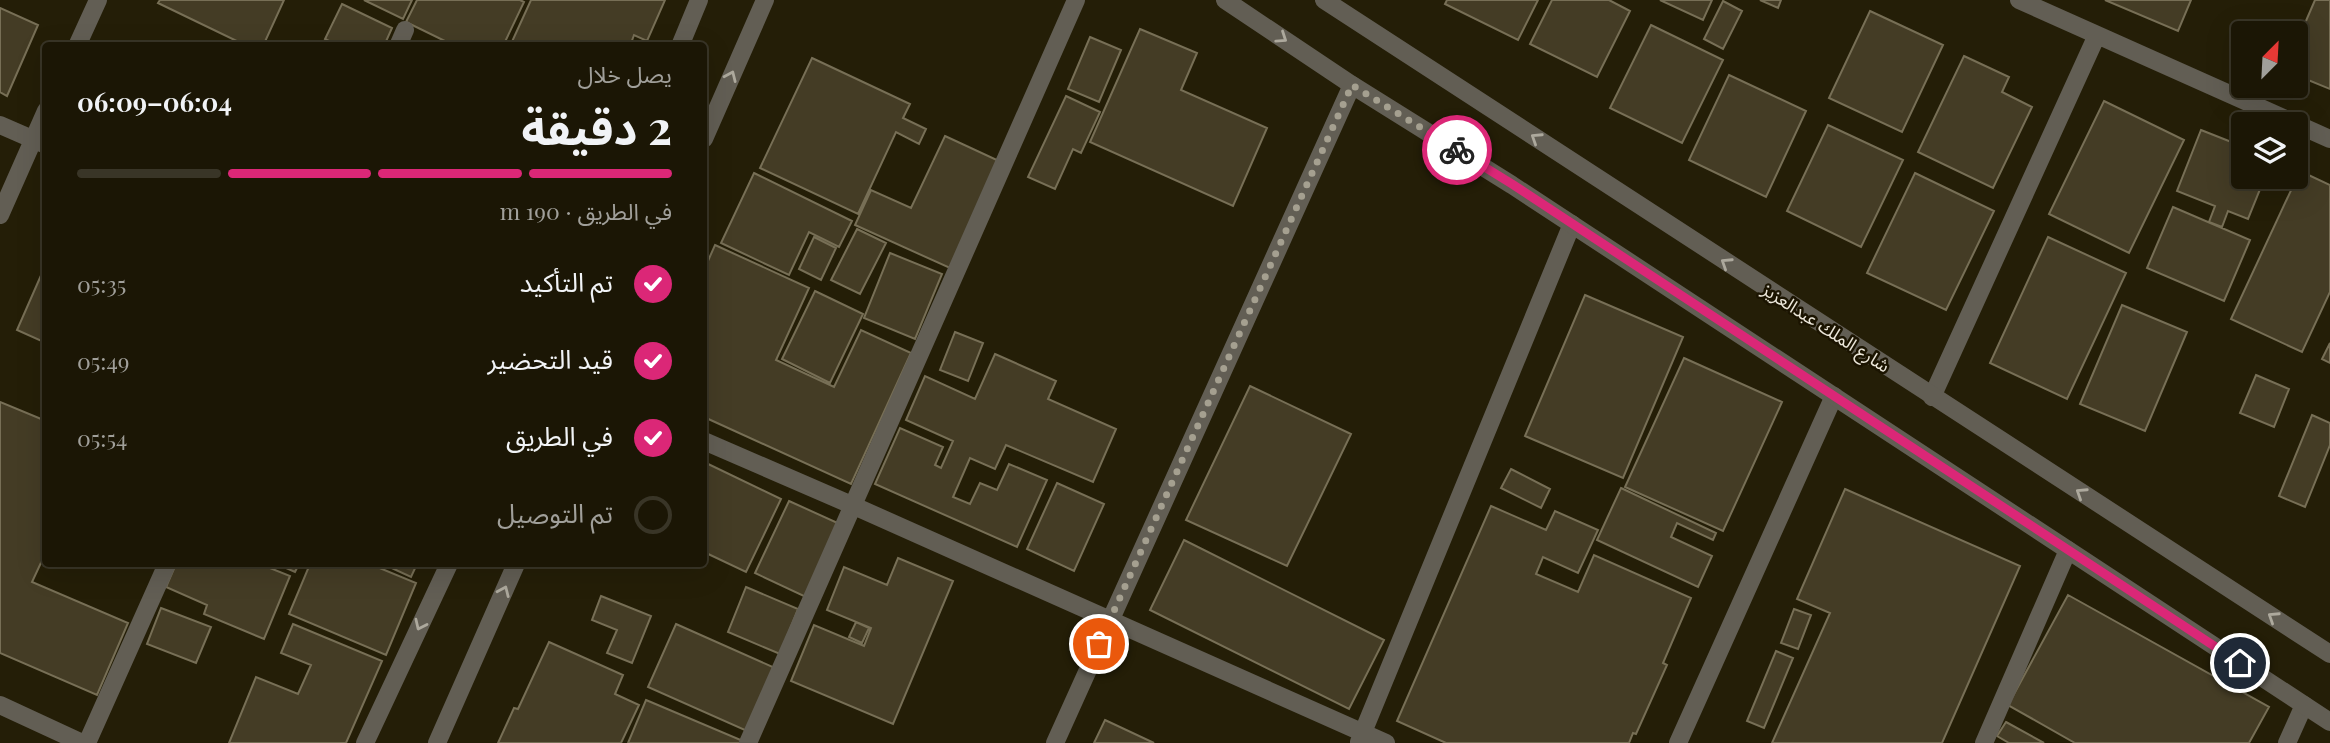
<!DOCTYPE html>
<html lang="ar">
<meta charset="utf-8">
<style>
:root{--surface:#1b1605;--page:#282313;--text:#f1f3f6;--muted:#a09f9a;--line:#393527;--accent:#db2777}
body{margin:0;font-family:"Playfair Display","Noto Sans Arabic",serif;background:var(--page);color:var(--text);direction:rtl;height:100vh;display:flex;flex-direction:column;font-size:26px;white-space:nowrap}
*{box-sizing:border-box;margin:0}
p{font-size:23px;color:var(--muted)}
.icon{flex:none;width:38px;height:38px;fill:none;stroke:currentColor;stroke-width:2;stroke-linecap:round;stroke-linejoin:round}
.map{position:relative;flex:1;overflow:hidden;direction:ltr}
.sheet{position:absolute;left:42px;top:42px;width:665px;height:525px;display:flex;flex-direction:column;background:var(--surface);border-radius:7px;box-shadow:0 7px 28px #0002,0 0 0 2px var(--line);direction:rtl}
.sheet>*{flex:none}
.needle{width:46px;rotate:24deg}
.tools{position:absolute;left:2231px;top:21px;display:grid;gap:14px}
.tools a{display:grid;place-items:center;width:77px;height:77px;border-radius:7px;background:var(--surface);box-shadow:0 7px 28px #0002,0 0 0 2px var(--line);font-size:35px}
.pin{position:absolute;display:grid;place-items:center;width:60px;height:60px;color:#fff;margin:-30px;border:4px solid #fff;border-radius:50%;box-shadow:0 2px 7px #0007}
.courier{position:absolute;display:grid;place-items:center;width:70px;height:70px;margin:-35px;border:5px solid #db2777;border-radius:50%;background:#fff;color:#222;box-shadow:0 2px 9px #0007}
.overview em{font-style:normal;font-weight:700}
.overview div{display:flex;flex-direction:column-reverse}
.overview{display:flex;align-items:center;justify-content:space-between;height:119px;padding:0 35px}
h1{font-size:46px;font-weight:700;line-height:52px}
.bar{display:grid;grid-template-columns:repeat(4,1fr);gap:10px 7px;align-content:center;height:84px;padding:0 35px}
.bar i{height:9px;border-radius:5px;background:var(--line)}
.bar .current{background:var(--accent)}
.bar p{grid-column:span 4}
ol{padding:0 35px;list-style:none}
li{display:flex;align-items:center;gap:21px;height:77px}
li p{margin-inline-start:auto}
li .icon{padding:7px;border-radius:50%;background:var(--accent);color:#fff;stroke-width:4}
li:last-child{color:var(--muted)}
li i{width:38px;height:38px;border:4px solid var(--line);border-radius:50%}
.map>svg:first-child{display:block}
.building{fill:#443c25;stroke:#776f56;stroke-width:2}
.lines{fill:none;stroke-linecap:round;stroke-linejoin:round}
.minor{stroke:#625e54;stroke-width:18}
.tertiary{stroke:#625e54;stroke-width:18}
.oneway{stroke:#ada99d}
.done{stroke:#a5a090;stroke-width:7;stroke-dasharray:0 12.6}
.route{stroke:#db2777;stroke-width:9}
.labels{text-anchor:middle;stroke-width:5;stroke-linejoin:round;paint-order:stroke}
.street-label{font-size:18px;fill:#ebe6d9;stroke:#1b1401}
</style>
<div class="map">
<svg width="2330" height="743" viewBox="0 0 2330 743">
<rect width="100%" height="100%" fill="#241e07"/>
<path class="building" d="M160,0h124l-21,46h-16l-89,-43z
M364,0h48l-9,19z
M417,0h103l4,2 -21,44h-48l-49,-24z
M531,0h134l-18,41 -13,-6 -4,11h-120z
M1447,0h91l-20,40 -73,-36z
M1552,0h57l21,11 -33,66 -67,-33z
M1660,0h52l-9,20z
M1760,0h21l-3,8z
M2105,0h86l-13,31z
M2315,0h15v89l-34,-14v-31z
M1723,1l19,10 -19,38 -19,-10z
M342,4l50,24 -8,18h-45l-14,-7z
M0,8l38,17 -31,71 -7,-4z
M1870,11l73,34 -41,87 -73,-34z
M1651,25l72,35 -41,83 -72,-35z
M1140,29l57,24 -16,37 86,38 -34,78 -143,-64z
M1090,37l31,13 -22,52 -31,-13z
M1964,56l45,21 -7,15 30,15 -39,81 -75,-36z
M812,58l98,46 -7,14 23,11 -7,15 -23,-12 -38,82 -98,-46z
M1729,75l77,36 -40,86 -77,-37z
M1066,96l34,16 -19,41 -8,-4 -18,40 -27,-12z
M2104,101l80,39 -55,113 -80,-39z
M1828,125l75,35 -42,87 -74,-36z
M2201,130l43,17v30h21l-17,42 -20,-8 -6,16 -13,-5 6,-16 -38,-15z
M945,136l54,25 -49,107 -95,-43 16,-35 40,18z
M2300,171l30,14v107l-28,60 -71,-33z
M754,173l98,48 -13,26 -30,-15 -20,43 -68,-32z
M1915,173l79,38 -48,99 -79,-37z
M2173,207l77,33 -26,61 -77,-33z
M857,229l29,14 -26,51 -29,-14z
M814,237l22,11 -15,32 -22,-11z
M2048,237l78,36 -59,126 -77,-36z
M715,245l94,43 -33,72 58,27 27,-57 50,23 -60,131 -147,-67v-147z
M890,253l52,21 -27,65 -51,-21z
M46,264v79l-29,-13z
M815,291l48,23 -33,69 -48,-24z
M1585,295l98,42 -60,141 -98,-42z
M2122,305l65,27 -42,99 -65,-27z
M955,332l28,11 -15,38 -28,-11z
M2330,343v20l-8,-4z
M995,354l61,27 -8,18 68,30 -23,53 -87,-37 -11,24 -25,-11 -17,39 17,7 10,-21 17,7 12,-26 38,16 -30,67 -142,-63 25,-56 43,19 -8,18 6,3 12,-27 -47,-21 19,-44 50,23z
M1684,358l98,44 -59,129 -98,-44z
M2256,375l33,14 -15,38 -34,-14z
M1250,386l101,48 -64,132 -101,-46z
M0,402l46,19v131l-14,30 96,41 -31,72 -97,-42z
M2312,415l18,8v22l-25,62 -26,-11z
M704,462l77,37 -35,73 -42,-20z
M1511,469l39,20 -9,19 -40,-20z
M1057,483l47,21 -30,67 -47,-22z
M1621,488l95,45 -3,7 -36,-17 -6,14 41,19 -14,31 -101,-47z
M1845,489l175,77 -78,177h-170l58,-130 -33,-14z
M789,501l53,24 -34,73 -53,-25z
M1491,506l55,24 9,-19 43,19 -20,43 -35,-16 -7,17 42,18 16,-37 97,43 -28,65 4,2 -31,69 -3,-1 -4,10h-183l-49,-22z
M1184,540l200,100 -35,69 -199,-99z
M898,558l55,23 -60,143 -102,-43 23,-56 50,21 7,-18 -44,-18 17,-43 43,18z
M176,564h84l30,12 -26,63 -60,-25 3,-9 -41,-18z
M277,564h22l-4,8z
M310,564h60l46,19 -30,72 -97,-41z
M383,564h34l-6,13z
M746,587l52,22 -18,45 -52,-22z
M2068,595l201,112 -20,36h-174l-67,-38z
M601,596l50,20 -19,47 -25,-10 10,-23 -25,-10z
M161,608l50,19 -15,36 -49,-19z
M1794,609l17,6 -13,34 -17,-6z
M856,622l13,6 -7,15 -13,-6z
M293,624l89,37 -36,82h-117l27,-66 42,17 13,-29 -30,-12z
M676,624l99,44 -28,63 -99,-44z
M549,642l74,33 -8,19 24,11 -18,38h-123l16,-35 4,1z
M1776,651l17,7 -29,70 -17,-7z
M646,700l97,41 -1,2h-114z
M1105,720l49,23h-60z
M2006,722l38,21h-35l-12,-7z"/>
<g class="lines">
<path class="minor" d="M2019,0l311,139
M77,46l21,-46
M398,46l7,-16
M0,125l46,20
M0,215l46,-104
M1932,397l165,-362
M704,441l150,65 532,237
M0,705l82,38
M1359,742l213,-518
M87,743l80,-179
M748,743l328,-743
M1055,743l297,-658
M1678,743l156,-347
M1984,743l84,-193
M2287,743l17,-38"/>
<path class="tertiary" d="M1225,0l127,85 160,100 818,537
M1324,0l1006,654
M680,46l19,-46
M704,139l61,-139
M365,743l84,-179
M437,743l79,-179"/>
</g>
<defs><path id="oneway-chevron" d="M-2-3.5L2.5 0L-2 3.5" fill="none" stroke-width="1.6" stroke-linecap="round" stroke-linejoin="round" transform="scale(1.75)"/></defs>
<g class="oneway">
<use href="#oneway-chevron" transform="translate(1282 38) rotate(34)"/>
<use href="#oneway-chevron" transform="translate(731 76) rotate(-66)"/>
<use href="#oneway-chevron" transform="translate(1536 138) rotate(-147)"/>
<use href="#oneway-chevron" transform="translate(1726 263) rotate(-147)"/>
<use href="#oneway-chevron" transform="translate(2081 493) rotate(-147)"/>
<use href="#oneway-chevron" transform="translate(504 591) rotate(-66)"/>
<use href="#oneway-chevron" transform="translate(2273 617) rotate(-147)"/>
<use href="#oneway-chevron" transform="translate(420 625) rotate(115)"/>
</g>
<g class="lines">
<path class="done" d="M1099,644l253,-559 105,65"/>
<path class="route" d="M1457,150l55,34 728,479"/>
</g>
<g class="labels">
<g class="street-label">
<text transform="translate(1826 328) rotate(33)" y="6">شارع الملك عبدالعزيز</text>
</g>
</g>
</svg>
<div class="tools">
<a><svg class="needle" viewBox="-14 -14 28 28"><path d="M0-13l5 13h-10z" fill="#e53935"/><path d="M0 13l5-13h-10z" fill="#a09f9a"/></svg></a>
<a><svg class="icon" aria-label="layers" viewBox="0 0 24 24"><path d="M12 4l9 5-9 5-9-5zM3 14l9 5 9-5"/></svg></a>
</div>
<div class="pin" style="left:1099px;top:644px;background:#ea580c"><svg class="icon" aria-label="bag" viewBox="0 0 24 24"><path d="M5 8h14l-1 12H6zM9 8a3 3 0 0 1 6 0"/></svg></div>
<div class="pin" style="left:2240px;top:663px;background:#1f2937"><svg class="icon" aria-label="home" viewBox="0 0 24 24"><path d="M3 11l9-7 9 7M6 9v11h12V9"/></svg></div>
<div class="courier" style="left:1457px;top:150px"><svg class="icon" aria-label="bike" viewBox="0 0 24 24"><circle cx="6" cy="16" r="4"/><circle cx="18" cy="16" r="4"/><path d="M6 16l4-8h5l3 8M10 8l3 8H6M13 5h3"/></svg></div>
<section class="sheet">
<div class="overview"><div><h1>2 دقيقة</h1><p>يصل خلال</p></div><em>06:04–06:09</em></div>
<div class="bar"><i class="current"></i><i class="current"></i><i class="current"></i><i></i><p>في الطريق · 190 m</p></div>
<ol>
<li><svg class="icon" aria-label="check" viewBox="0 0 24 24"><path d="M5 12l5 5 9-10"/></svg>تم التأكيد<p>05:35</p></li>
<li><svg class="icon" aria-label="check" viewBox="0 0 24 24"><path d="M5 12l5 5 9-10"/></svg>قيد التحضير<p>05:49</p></li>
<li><svg class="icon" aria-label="check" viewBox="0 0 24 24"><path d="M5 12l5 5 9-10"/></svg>في الطريق<p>05:54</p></li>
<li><i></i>تم التوصيل</li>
</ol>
</section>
</div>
